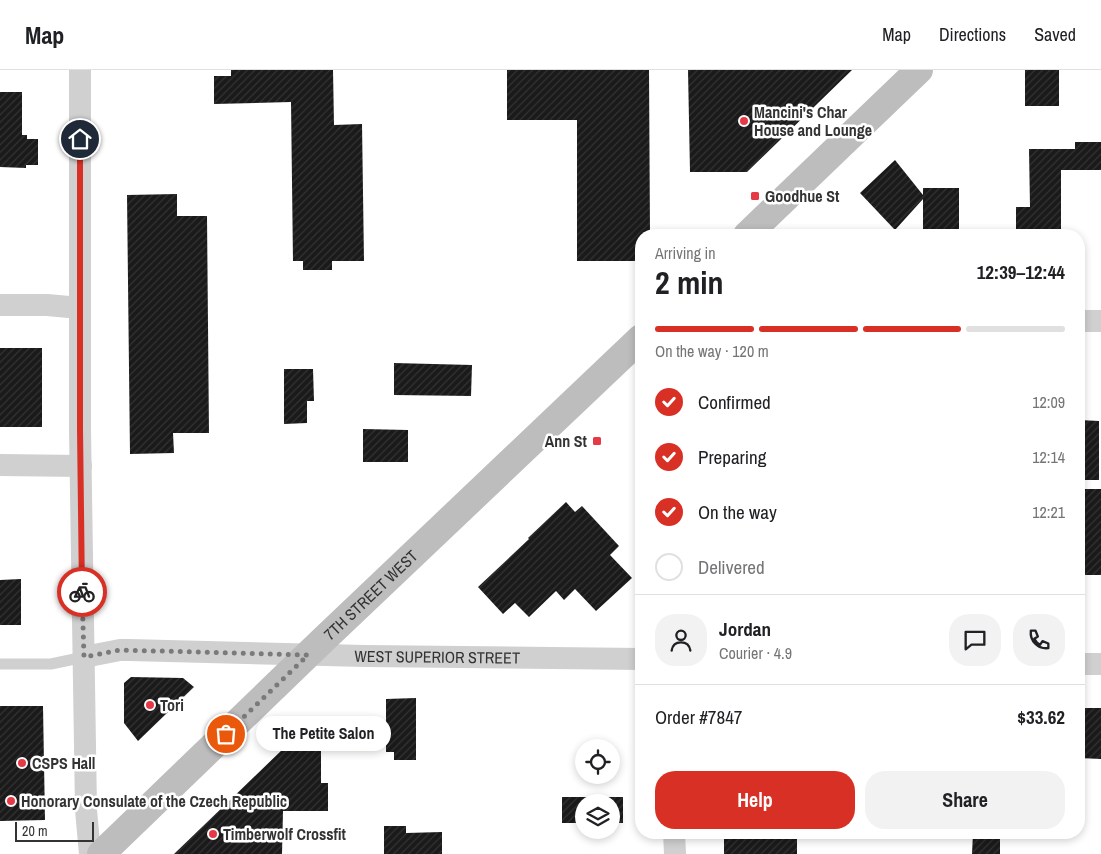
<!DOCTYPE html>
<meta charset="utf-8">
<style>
:root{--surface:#fff;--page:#f2f2f2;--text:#202124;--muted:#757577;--line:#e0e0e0;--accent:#d93025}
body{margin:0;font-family:"Archivo Narrow",sans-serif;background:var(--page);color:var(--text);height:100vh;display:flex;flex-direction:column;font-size:19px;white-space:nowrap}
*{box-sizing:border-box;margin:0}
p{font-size:16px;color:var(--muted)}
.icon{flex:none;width:28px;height:28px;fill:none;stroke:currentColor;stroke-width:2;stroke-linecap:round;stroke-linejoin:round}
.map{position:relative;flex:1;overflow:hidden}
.panel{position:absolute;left:635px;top:159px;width:450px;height:610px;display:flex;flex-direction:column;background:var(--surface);border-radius:20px;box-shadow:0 2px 8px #0003}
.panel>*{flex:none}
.buttons{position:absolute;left:575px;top:669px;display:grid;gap:10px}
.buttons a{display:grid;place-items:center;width:45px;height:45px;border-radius:50%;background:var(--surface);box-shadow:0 2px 8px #0003;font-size:25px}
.scale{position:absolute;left:15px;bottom:12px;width:79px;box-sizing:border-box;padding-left:5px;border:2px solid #333;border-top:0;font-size:14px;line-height:18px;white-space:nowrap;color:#333;-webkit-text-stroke:4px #fff;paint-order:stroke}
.pin{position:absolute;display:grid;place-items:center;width:42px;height:42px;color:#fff;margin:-21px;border:2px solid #fff;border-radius:50%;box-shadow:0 1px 5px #0007}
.courier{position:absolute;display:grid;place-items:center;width:50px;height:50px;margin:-25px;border:4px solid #d93025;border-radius:50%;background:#fff;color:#222;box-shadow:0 1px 6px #0007}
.bubble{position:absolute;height:35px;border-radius:18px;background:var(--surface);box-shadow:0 2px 8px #0003;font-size:16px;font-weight:700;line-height:35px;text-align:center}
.overview em{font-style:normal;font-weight:700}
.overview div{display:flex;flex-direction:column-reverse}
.overview{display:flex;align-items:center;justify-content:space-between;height:85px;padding:0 20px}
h1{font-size:32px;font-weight:700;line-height:38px}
.bar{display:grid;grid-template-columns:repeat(4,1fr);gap:8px 5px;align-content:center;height:60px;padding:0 20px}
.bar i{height:6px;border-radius:4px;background:var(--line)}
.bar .current{background:var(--accent)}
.bar p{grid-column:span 4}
.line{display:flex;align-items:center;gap:12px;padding:0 20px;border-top:1px solid var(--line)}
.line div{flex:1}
.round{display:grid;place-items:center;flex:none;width:52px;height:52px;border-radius:20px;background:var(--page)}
ol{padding:0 20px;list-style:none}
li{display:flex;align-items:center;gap:15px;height:55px}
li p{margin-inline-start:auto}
li .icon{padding:5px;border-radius:50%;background:var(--accent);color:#fff;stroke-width:4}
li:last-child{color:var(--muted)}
li i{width:28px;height:28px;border:2px solid var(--line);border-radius:50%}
.action{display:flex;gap:10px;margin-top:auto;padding:10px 20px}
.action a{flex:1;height:58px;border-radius:20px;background:var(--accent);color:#fff;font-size:20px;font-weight:700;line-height:58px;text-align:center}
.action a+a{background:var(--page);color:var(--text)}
header{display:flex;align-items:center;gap:30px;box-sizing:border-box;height:70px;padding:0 25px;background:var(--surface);border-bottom:1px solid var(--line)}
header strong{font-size:24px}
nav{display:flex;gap:28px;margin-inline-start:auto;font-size:18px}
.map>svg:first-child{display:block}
.building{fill:url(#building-hatch)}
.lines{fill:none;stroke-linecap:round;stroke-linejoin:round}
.lane{stroke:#d0d0d0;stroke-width:11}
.street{stroke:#d0d0d0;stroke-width:22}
.secondary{stroke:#bdbdbd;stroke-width:28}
.done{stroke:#7a7a7a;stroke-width:5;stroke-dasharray:0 9}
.route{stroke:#d93025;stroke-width:6}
.poi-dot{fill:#e63946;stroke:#fff;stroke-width:2}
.labels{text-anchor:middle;stroke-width:5;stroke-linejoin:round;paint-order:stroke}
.poi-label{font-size:16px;font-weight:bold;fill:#333;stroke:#fff;text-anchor:start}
.street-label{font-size:16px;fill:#333;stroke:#fff}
</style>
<header>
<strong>Map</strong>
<nav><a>Map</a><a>Directions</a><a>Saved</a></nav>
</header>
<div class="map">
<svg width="1101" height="784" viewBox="0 0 1101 784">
<defs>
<pattern id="building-hatch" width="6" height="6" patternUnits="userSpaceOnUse" patternTransform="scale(1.25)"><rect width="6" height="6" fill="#1a1a1a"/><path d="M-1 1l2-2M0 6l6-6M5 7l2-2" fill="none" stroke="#333"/></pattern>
</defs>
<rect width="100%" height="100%" fill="#fff"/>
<path class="building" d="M231,0h102l1,55 28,-1 2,137h-32v9h-29v-9h-10l-2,-159 -77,2v-28h17z
M507,0h142l1,165h-9v26h-64v-141h-70z
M688,0h164l-105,102h-57z
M1025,0h34v36h-34z
M0,22h22v43h5v4h11v26h-12v3l-26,-1z
M1075,72h26v28h-40v65h-45v-28h14l-1,-58h46z
M895,90l28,35v-7h36v47h-36v-36l-28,31 -35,-37z
M177,124v22h30l2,217h-36l1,20 -44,1 -3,-259z
M0,278h42v79h-42z
M394,293l78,2 -1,31 -77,-1z
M284,299h29l1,32h-7v22l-23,1z
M1079,350l20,1v59h-20z
M363,359l45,1v32h-45z
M1079,419h22v86h-22z
M566,432l9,10 7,-6 37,40 -9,9 22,23 -36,33 -21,-22 -11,11 -8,-9 -27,26 -14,-14 -12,11 -25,-27 51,-48 -1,-1z
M21,509v46h-21v-45z
M131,607l52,1 11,9 -56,54 -14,-18v-40z
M416,628v62h-22v-8h-8v-53z
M0,636h43l2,114 -45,1z
M1079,638h22v51l-22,-1z
M283,679l38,1v33h7v28h-45l-1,43h-108z
M562,727h61v26h-12v-21h-27v21h-22z
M384,756h22v7l36,-1v22h-58z
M724,762h73v22h-73z
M973,763h27v21h-28z"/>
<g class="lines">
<path class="lane" d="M0,594h51l33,-7"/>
<g class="street">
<path d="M80,0v359l6,381 4,44"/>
<path d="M0,235h47l33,3"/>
<path d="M1079,251h22"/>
<path d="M0,395l81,1"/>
<path id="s1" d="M84,587l36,-7h9l236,6 276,3"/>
<path d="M1079,594h22"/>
<path d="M674,762l1,22"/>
</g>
<g class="secondary">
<path d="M747,165l172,-165"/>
<path id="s2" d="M101,784l222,-214 318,-302"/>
</g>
</g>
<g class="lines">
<path class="done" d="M82,522l2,65 36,-7 188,5 -82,79"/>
<path class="route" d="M80,69v290l2,163"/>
</g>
<g class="poi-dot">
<circle cx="744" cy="51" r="5"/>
<rect x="750" y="121" width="10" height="10" rx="2.5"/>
<rect x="592" y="366" width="10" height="10" rx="2.5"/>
<circle cx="150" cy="635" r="5"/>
<circle cx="22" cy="693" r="5"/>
<circle cx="11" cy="731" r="5"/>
<circle cx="213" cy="764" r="5"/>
</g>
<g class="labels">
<g class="poi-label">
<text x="754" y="48">Mancini's Char<tspan x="754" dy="18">House and Lounge</tspan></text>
<text x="765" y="132">Goodhue St</text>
<text x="587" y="377" text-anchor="end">Ann St</text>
<text x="160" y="641">Tori</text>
<text x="32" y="699">CSPS Hall</text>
<text x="21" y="737">Honorary Consulate of the Czech Republic</text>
<text x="223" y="770">Timberwolf Crossfit</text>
</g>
<g class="street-label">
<text dy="6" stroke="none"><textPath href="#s2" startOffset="374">7TH STREET WEST</textPath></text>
<text dy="6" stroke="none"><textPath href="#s1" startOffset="354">WEST SUPERIOR STREET</textPath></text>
</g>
</g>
</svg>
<div class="buttons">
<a><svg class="icon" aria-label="locate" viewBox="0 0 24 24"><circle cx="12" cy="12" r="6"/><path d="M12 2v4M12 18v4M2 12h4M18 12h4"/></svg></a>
<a><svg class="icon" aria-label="layers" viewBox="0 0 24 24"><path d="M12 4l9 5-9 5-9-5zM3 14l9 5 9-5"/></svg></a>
</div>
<div class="scale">20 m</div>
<div class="pin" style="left:226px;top:664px;background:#ea580c"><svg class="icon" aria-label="bag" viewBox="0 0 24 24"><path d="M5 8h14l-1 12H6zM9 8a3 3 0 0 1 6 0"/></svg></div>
<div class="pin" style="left:80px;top:69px;background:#1f2937"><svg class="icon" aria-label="home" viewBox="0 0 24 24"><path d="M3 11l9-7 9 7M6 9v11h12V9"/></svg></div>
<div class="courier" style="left:82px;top:522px"><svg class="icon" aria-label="bike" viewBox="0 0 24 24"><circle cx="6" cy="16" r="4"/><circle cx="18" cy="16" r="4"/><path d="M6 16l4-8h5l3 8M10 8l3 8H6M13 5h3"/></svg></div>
<div class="bubble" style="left:256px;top:646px;width:135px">The Petite Salon</div>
<section class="panel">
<div class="overview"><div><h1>2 min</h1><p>Arriving in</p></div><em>12:39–12:44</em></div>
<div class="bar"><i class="current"></i><i class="current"></i><i class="current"></i><i></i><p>On the way · 120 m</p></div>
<ol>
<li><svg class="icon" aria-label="check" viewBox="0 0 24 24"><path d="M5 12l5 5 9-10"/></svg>Confirmed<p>12:09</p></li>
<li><svg class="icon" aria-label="check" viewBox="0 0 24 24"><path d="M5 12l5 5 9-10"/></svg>Preparing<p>12:14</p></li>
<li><svg class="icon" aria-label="check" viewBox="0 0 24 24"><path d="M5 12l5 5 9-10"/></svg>On the way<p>12:21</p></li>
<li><i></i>Delivered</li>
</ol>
<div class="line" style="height:90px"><a class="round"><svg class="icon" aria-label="person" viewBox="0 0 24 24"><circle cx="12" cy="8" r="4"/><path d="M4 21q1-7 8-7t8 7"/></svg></a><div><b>Jordan</b><p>Courier · 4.9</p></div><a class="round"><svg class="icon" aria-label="chat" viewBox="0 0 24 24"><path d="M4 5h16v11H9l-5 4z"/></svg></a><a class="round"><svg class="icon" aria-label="phone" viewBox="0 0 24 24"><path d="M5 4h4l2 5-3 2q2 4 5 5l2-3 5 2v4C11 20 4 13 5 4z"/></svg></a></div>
<div class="line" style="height:65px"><div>Order #7847</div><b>$33.62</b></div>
<div class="action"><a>Help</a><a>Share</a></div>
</section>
</div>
